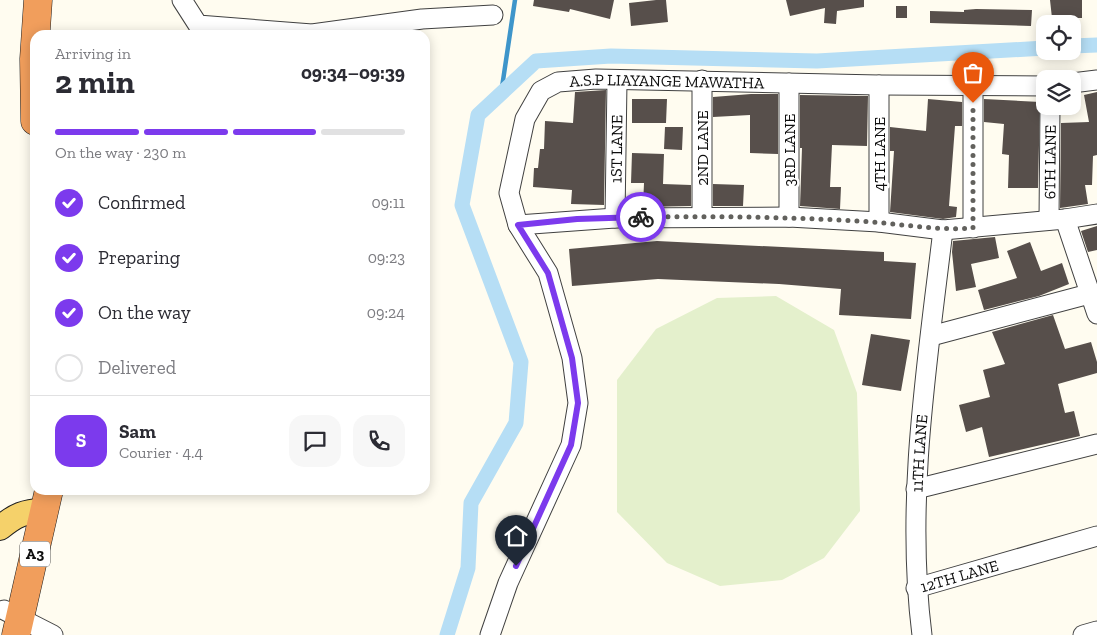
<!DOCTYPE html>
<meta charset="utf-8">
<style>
:root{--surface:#fff;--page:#f7f7f7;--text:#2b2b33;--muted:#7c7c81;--line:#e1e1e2;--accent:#7c3aed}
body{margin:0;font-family:"Zilla Slab",serif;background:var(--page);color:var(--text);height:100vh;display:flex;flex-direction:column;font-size:19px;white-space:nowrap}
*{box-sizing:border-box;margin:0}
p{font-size:16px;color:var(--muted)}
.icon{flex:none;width:28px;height:28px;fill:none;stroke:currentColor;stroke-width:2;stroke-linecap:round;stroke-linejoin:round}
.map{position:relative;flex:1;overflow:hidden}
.details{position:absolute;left:30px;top:30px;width:400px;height:465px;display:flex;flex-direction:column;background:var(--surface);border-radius:15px;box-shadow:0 2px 12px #0003}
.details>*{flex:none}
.buttons{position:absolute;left:1036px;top:15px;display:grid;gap:10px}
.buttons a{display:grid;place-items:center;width:45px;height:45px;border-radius:10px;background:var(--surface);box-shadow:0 2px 12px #0003;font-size:25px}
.pin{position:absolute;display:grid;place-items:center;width:42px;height:42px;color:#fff;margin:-51px -21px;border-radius:50% 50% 50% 0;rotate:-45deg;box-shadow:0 0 5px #0007}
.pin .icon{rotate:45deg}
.courier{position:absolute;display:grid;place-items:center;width:50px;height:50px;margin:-25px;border:4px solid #7c3aed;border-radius:50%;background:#fff;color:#222;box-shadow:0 1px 6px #0007}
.overview em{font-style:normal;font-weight:700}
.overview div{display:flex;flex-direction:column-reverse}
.overview{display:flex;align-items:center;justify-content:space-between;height:85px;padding:0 25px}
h1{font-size:32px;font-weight:700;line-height:38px}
.bar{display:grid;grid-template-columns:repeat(4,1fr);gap:8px 5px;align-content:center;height:60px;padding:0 25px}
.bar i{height:6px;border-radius:4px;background:var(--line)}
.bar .current{background:var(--accent)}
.bar p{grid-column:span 4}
.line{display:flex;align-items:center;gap:12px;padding:0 25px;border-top:1px solid var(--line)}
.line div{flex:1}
.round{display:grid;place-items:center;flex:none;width:52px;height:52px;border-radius:15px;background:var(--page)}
ol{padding:0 25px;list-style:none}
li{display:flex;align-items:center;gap:15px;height:55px}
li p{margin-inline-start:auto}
li .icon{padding:5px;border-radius:50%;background:var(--accent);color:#fff;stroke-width:4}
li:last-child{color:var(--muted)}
li i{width:28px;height:28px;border:2px solid var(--line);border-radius:50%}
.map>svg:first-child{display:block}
.pitch{fill:#e4f0cc}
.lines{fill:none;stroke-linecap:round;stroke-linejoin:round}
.stream{stroke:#3e95ca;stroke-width:4.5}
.canal{stroke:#b6def5;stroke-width:15}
.building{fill:#574f4b}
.minor-casing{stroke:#414141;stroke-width:21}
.major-casing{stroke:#1f1f1f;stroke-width:26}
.highway-casing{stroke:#1f1f1f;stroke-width:29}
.minor{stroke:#fff;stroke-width:19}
.major{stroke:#f5d16a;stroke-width:24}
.highway{stroke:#f19e5c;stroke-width:28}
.done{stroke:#62615d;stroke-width:5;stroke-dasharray:0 9}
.route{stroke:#7c3aed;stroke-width:6}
.labels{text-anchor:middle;stroke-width:5;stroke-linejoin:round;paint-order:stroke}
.shield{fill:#fff;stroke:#565656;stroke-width:1}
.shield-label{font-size:15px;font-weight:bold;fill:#0e0e0e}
.street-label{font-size:16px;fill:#0e0e0e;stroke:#fff}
</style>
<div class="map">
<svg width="1097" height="635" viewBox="0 0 1097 635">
<rect width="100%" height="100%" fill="#fffcf0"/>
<path class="pitch" d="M776,296l58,34 23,63 3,118 -36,47 -42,22 -62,6 -53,-23 -50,-51v-132l39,-51 61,-31z"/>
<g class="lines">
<path class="stream" d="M501,94l14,-94"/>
<path class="canal" d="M1072,46l25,-1
M447,635l21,-67 3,-65 45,-80 5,-61 -59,-157 16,-90 58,-54 75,-5 206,5 228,-13"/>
</g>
<path class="building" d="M534,0h80l-4,19 -40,-10 -1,3 -36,-6z
M656,0h10l2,22 -37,4 -2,-23z
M786,0h78v7l-27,4 -1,13 -12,-1 1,-15 -35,8z
M1050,0h32v18h-30z
M896,6h11v12h-11z
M976,9l56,1 -1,16 -101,-3v-12l34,1v-2z
M606,90l-2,115 -33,-1 1,-14 -39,-3 1,-19h4l2,-19h4l1,-28 28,2 2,-31z
M1097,92v63l-4,1 -1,29h-7l3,19 -28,4 1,-85 28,-1 -5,-27z
M751,94h27v60l-28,-1v-38l-37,2v-20z
M800,95l68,1 -1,50 -35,-1 -2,42h11l-1,22 -40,-3 2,-58h-2z
M632,99h35l-1,24h-34z
M928,99l34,3v24h-7l-6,80 8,1 -1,10 -13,2 -53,-7 4,-61h-4v-24l36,4z
M984,99l56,3 -2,86h-30l1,-33 -7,-1 2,-30 -20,-2z
M665,127h18l-1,23 -18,-1z
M632,153l32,1 -1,30 28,1v21l-48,1 1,-24h-13z
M713,184l31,1 -1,21h-30z
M1097,226v24l-9,2 -7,-21z
M995,237l4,21 -28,6 5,23 -20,4 -4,-39 1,-11z
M657,241l227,11v9l32,2 -5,56 -72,-4 2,-26 -62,-5 -121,-5 -86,7 -3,-37z
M1030,242l11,29 21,-8 7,21 -30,12 -55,14 -6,-20 39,-12 -10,-27z
M1053,315l12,34 26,-7 6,20v11l-39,11 7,29 9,-2 6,25 -91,21 -7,-30 -16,5 -7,-27 31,-8 -7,-27 22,-6 -13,-32z
M871,334l39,6 -9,51 -39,-6z"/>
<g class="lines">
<g class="minor-casing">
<g id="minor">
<path d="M182,0l16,25 114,9 110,-15 71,-4"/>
<path d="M789,83v134"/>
<path d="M1072,83l25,-3"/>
<path d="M702,216v-136"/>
<path id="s1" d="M615,218l2,-137"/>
<path d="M1065,219l32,95"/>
<path id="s2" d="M1049,220l1,-114"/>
<path d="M879,222v-137"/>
<path d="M518,225l97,-7 174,-1 90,5 64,8 122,-11 32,-5"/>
<path d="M973,228v-143"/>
<path d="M931,336l158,-42"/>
<path d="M916,489l181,-45"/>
<path id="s3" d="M916,588l181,-52"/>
<path d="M4,610l49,25"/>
<path id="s4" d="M490,635l18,-52 63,-138 7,-42 -6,-45 -24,-85 -30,-48 -9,-32 16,-74 16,-28 17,-9 38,-3 283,6 166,1"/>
<path id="s5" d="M922,635c-17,-134 5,-271 21,-405"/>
<path d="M1083,635l14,-4"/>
</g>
</g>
<g class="major-casing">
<path id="major" d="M0,528c14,-12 26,-18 45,-17"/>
</g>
<g class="highway-casing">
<path id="highway" d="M35,121l-1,-62 4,-59
M16,635l33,-145"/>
</g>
<use href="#minor" class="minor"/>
<use href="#major" class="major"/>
<use href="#highway" class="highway"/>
</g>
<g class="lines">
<path class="done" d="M641,217c72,-1 145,0 218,4 38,2 75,10 114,7v-125"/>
<path class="route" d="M516,566l55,-121 7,-42 -6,-45 -24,-85 -30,-48 59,-6 64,-2"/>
</g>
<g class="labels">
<rect class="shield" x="20" y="541.5" width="30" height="25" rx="4"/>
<g class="shield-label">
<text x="35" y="559">A3</text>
</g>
<g class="street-label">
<text dy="6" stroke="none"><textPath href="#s4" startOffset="709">A.S.P LIAYANGE MAWATHA</textPath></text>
<text transform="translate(702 148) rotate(-90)" y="6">2ND LANE</text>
<text dy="6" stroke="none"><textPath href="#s1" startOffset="69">1ST LANE</textPath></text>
<text transform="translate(789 150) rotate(-90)" y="6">3RD LANE</text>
<text transform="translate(879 154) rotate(-90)" y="6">4TH LANE</text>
<text dy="6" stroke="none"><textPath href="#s2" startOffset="58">6TH LANE</textPath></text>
<text dy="6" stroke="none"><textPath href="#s5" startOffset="182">11TH LANE</textPath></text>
<text dy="6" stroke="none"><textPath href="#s3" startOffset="45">12TH LANE</textPath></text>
</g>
</g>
</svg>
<div class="buttons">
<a><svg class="icon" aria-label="locate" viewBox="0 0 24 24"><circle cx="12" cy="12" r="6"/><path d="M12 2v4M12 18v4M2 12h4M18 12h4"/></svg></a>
<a><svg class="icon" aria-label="layers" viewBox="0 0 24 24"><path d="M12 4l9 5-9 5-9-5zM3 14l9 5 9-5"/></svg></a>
</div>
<div class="pin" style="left:973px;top:103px;background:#ea580c"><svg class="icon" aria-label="bag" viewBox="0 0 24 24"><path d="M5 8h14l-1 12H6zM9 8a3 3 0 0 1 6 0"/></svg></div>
<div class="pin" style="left:516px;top:566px;background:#1f2937"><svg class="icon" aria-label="home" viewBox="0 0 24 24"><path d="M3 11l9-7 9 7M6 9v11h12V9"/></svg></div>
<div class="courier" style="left:641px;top:217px"><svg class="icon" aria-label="bike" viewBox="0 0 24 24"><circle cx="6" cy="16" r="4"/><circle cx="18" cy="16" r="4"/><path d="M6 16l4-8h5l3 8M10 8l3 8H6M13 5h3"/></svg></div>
<section class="details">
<div class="overview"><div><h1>2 min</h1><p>Arriving in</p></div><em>09:34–09:39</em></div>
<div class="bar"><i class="current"></i><i class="current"></i><i class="current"></i><i></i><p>On the way · 230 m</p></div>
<ol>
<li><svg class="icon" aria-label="check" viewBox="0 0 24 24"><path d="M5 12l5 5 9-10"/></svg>Confirmed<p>09:11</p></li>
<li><svg class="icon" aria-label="check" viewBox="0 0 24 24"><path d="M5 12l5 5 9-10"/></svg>Preparing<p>09:23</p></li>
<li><svg class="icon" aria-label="check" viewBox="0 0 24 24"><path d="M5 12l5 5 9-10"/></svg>On the way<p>09:24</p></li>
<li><i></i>Delivered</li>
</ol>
<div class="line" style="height:90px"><b class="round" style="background:var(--accent);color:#fff">S</b><div><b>Sam</b><p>Courier · 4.4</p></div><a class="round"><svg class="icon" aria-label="chat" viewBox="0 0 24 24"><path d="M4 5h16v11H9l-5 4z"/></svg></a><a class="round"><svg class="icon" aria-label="phone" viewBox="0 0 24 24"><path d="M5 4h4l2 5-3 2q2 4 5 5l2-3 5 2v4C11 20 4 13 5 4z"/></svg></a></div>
</section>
</div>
